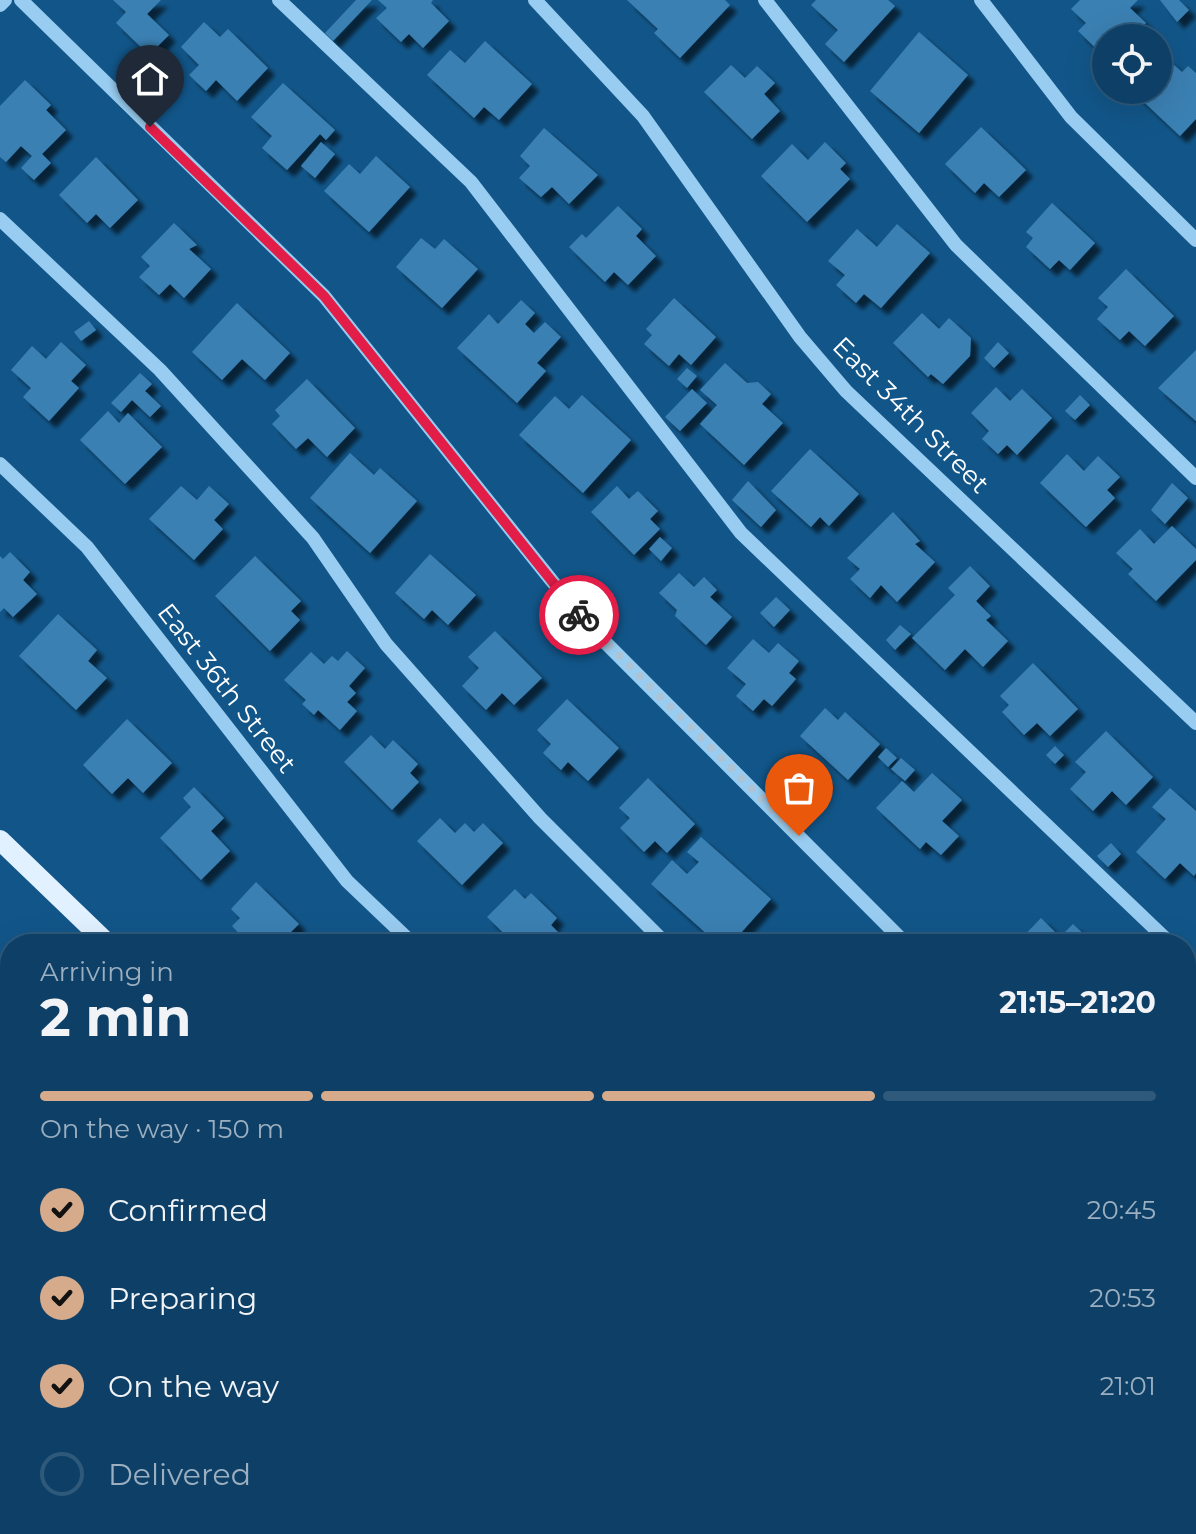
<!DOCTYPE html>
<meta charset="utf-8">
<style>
:root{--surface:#0e4067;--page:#1c4b70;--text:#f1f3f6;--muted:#9bafc0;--line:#2e597b;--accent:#d6ab8b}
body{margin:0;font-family:Montserrat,sans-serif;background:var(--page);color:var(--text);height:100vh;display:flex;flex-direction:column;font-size:30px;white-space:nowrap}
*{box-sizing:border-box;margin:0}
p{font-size:26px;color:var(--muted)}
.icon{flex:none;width:44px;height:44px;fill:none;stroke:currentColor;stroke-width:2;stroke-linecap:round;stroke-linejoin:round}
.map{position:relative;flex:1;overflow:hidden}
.drawer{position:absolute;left:0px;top:934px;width:1196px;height:600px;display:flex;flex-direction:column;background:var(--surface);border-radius:32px 32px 0 0;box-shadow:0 8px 32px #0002,0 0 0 2px var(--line)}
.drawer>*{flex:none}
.tools{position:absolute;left:1092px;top:24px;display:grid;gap:16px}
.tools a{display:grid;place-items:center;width:80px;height:80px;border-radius:50%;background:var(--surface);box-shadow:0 8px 32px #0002,0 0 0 2px var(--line);font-size:40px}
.pin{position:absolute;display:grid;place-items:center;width:68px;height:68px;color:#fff;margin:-82px -34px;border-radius:50% 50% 50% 0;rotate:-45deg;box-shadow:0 0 8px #0007}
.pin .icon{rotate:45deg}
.courier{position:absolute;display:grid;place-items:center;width:80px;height:80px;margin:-40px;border:6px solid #e11d48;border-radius:50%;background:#fff;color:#222;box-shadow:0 2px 10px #0007}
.overview em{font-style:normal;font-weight:700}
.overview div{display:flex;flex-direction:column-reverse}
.overview{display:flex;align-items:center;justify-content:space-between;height:136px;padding:0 40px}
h1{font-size:52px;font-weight:700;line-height:60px}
.bar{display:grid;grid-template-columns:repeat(4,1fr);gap:12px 8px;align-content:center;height:96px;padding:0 40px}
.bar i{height:10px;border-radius:6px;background:var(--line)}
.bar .on{background:var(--accent)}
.bar p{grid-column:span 4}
ol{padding:0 40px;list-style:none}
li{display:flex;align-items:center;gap:24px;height:88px}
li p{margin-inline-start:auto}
li .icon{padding:8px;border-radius:50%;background:var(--accent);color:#111;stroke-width:4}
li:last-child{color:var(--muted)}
li i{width:44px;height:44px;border:4px solid var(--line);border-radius:50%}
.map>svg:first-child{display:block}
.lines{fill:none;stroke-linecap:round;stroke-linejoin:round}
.stream{stroke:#89c9f4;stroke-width:8}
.building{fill:#3b80b3;filter:url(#shadow)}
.minor{stroke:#98ccf0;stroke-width:14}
.major{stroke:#e1f1ff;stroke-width:20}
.done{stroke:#acc4d6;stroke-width:8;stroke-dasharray:0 14.4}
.route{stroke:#e11d48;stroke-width:10}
.labels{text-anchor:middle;stroke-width:6;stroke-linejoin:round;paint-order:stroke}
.street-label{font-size:26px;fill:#fff;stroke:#125689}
</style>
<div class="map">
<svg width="1196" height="1534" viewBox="0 0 1196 1534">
<defs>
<filter id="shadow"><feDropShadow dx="7" dy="7" stdDeviation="2" flood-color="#0009"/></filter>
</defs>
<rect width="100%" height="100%" fill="#125689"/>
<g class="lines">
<path class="stream" d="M0,1120l10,10
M412,1524l11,10"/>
</g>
<path class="building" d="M113,0h48l-14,14 22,21 -20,20 -33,-32 10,-11z
M356,0h16l-39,41 -8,-8z
M378,0h55l-2,3 18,18 -26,27 -14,-14 -8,8 -25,-24 11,-10z
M627,0h98l5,5 -50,53 -26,-25 4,-4z
M816,0h72l7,6 -51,56 -19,-18 13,-14 -27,-25z
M1080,0h58l-8,8 16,15 -15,15h-25v20l-28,-27 8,-8 -15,-14z
M1160,0h19l10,10 -12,12z
M204,22l16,15 8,-8 40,39 -31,33 -21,-21 -10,11 -17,-16 10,-10 -18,-18z
M919,32l49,43 -49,58 -49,-42z
M485,41l47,43 -33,36 -15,-13 -10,11 -47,-43 23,-25 15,13z
M1165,57l17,15 6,-6 8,7v46l-16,17 -49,-46h27v-25z
M731,65l14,13 12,-12 18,17 -11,11 16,17 -28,28 -48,-47z
M25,80l26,25 -5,5 20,20 -24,24 9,9 -17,17 -13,-12 11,-12 -11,-10 -15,16 -6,-5v-51z
M283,83l52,47 -9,10 -6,-6 -33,36 -25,-22 10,-12 -21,-19z
M981,127l45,43 -27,27 -15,-14 -9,10 -30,-29z
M544,128l54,47 -29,29 -17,-17 -11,10 -22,-19 11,-12 -10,-10z
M321,142l14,12 -20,24 -14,-12z
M825,142l21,21 -6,6 10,10 -43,43 -46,-46 31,-32 16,16z
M376,156l34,31 -41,45 -45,-41 25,-27 11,10z
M96,157l42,43 -28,28 -14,-14 -9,9 -28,-28z
M1052,203l43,40 -25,27 -11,-10 -9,9 -24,-22 7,-9 -7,-6z
M618,206l24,23 -6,7 20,20 -28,29 -14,-13 -9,10 -36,-35 13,-13 4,4z
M174,223l23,22 -8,4 22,20 -27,29 -14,-14 -11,11 -20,-18 11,-11 -9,-9z
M897,224l33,29 -49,55 -17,-14 -8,9 -20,-18 9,-10 -17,-14 29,-32 20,18z
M421,238l14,11 9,-10 34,30 -36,39 -46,-41z
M1126,269l48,47 -29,30 -16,-15 -9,9 -23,-21 11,-12 -10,-9z
M674,298l42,39 -25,28 -12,-11 -10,12 -25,-22 8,-9 -6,-6z
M521,300l14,13 -10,11 9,9 11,-11 16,15 -24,26 9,8 -29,32 -60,-55 32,-34 9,10z
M237,303l53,50 -25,27 -23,-21 -20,21 -30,-28z
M922,313l17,16 10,-11 22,20 -1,18 -27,28 -12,-10 -3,3 -35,-34z
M89,321l7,9 -15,11 -7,-9z
M61,342l25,23 -15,16 8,7 -30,33 -26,-24 8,-9 -20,-18 21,-24 14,13z
M998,342l11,11 -15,15 -10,-10z
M1196,350v71l-38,-33z
M725,363l22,20 11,-1 13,12 -9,10 21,19 -39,42 -44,-41 17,-19 -17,-15z
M687,368l10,8 -10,12 -10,-9z
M140,373l12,11 -7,7 16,15 -11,11 -18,-17 -11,12 -10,-9z
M307,379l48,49 -28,29 -19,-19 -12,11 -24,-25 8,-8 -5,-6z
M996,387l14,14 12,-12 30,29 -35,37 -10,-10 -9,9 -16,-15 7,-8 -18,-18z
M692,389l15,14 -27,28 -15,-14z
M582,395l49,45 -48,53 -64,-58 36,-39 14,13z
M1080,395l10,10 -15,15 -10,-9z
M108,411l11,12 9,-10 34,34 -37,37 -45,-44z
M810,449l49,45 -30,32 -9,-9 -9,10 -40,-36z
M350,453l24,22 6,-7 37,33 -47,52 -60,-55z
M1067,454l17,17 14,-15 22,21 -13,13 8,8 -29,29 -46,-44z
M748,481l28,29 -15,17 -29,-27z
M1172,483l16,15 -23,26 -14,-14z
M181,486l16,14 12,-14 20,18 -15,16 9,9 -29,31 -45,-41z
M617,486l12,13 9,-8 20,20 -8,8 10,10 -26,26 -43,-43z
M893,512l27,29 -5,3 20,18 -38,40 -16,-17 -11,13 -20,-19 10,-10 -13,-11z
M1172,526l24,23v11l-40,41 -28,-27 5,-5 -17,-16 24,-24 14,15z
M660,537l12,11 -11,13 -12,-12z
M10,552l20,20 -7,8 14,14 -24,23 -9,-9 -4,4v-56l3,3z
M430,554l46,41 -28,30 -16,-15 -8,9 -29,-26z
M255,556l46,45 -10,10 9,9 -30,31 -55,-55z
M970,566l20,20 -14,15 15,15 -5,4 22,21 -25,26 -18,-18 -20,21 -33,-32 43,-43 -7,-7z
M679,573l15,14 10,-10 13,13 -7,7 22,20 -26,28 -31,-29 2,-6 -18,-17z
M776,597l14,13 -16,17 -14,-14z
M58,614l39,36 -9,11 19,17 -31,32 -57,-54z
M900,625l11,9 -16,16 -9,-10z
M495,631l47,47 -28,27 -12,-12 -16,17 -24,-24 17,-18 -11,-11z
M753,639l16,14 9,-10 21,18 -10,12 7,6 -24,27 -8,-7 -11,12 -17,-15 10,-12 -19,-16z
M347,651l18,17 -16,18 7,7 -9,9 10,9 -17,19 -22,-20 -4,5 -12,-11 4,-4 -22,-20 27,-28 13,12 8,-8 6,5z
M1033,663l45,46 -28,27 -13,-13 -13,12 -22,-23 7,-7 -9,-9z
M567,699l52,49 -31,33 -20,-19 -7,8 -18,-17 8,-9 -14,-14z
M825,708l13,12 7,-8 35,32 -32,36 -48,-44z
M127,719l45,44 -29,30 -15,-15 -16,16 -29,-29z
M1106,731l47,46 -27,28 -14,-14 -19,20 -23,-22 16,-17 -11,-10z
M371,735l14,14 8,-9 25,24 -8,9 9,9 -27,28 -48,-48z
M1055,746l9,9 -9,9 -9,-9z
M886,748l11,10 -9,9 -10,-10z
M901,758l14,12 -10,11 -14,-12z
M932,773l30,27 -20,21 17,15 -18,19 -15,-13 -6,7 -44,-41 26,-27 12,11z
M648,778l47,46 -28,29 -12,-12 -11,11 -24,-24 10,-10 -11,-10z
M194,787l30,31 -13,13 19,20 -29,29 -41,-42 31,-31 -8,-9z
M1170,788l26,23v62l-2,3 -14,-13 -15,16 -29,-27 30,-33 -14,-12z
M440,818l15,15 10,-10 9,9 9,-9 20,20 -41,42 -45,-44z
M701,837l70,62 -40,45h-13l-67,-60 21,-24 15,14 12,-12 -12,-10z
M1111,843l10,11 -13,13 -11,-11z
M256,882l43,42 -20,20h-18l-5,-4 -7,4 -17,-18 8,-8 -9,-9z
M515,889l10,10 6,-6 26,25 -6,7 12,12 -8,7h-40l-28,-27z
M1041,918l19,19 13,-13 21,20h-78z
M1194,1057l2,1v58l-10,-9v-42z
M0,1246l10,10v17l-10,-10z
M0,1278l10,10v17l-10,-10z
M0,1310l10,10v17l-10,-10z
M0,1341l10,10v17l-10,-10z
M0,1373l10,10v17l-10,-10z
M0,1405l10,10v18l-10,-10z
M0,1436l10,10v17l-10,-9z
M1186,1440l8,7 -8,8z
M0,1468l8,8 -8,8z
M1196,1468v46l-10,-9v-26z
M3,1505l7,7v12h12l10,10h-17l-15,-14z
M1196,1518v16h-4l-6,-6z
M38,1524h18l10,10h-18z
M71,1524h18l10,10h-18z
M102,1524h17l11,10h-18z
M136,1524h17l10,10h-17z
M168,1524h17l10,10h-17z
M199,1524h18l10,10h-17z
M232,1524h18l10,10h-18z
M265,1524h17l10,10h-17z"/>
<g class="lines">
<path class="minor" d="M21,0l303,296 260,325 322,323
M279,0l192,182 270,351 430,411
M535,0l108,116 157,221 46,54 350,332
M765,0l191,245 240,233
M981,0l90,117 125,123
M0,5l5,-5
M0,219l160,151 153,168 73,106 154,174 126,126
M0,464l87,83 260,334 66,63
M1186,958l10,9
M1186,1207l10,9
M1186,1254l10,-10
M1186,1353l10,10
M1118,1524l10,10
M915,1534l10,-10"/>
<path class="major" d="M0,840l108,104
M0,966l10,10
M584,1524l11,10
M710,1524l11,10"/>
</g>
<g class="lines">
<path class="done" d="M579,615l220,221"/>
<path class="route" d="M150,127l174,169 255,319"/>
</g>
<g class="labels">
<g class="street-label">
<text transform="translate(911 415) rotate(45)" y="9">East 34th Street</text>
<text transform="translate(227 688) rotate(52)" y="9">East 36th Street</text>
</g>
</g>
</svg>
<div class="tools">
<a><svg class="icon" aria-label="locate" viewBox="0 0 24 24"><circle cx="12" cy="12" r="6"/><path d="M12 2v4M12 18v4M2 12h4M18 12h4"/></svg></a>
</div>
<div class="pin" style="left:799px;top:836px;background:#ea580c"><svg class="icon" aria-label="bag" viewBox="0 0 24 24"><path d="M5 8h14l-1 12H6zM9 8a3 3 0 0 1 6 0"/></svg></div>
<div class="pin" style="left:150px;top:127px;background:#1f2937"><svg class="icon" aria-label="home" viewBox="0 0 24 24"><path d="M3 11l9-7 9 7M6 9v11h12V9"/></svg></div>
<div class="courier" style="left:579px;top:615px"><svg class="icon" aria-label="bike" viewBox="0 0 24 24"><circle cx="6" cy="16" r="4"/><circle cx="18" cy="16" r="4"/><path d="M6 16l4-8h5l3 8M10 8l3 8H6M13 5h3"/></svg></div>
<section class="drawer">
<div class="overview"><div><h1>2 min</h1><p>Arriving in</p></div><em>21:15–21:20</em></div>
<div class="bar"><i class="on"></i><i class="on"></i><i class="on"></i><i></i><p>On the way · 150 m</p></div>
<ol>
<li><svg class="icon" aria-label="check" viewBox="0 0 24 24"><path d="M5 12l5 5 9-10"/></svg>Confirmed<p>20:45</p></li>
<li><svg class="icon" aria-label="check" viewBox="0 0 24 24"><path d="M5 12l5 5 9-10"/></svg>Preparing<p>20:53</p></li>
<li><svg class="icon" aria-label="check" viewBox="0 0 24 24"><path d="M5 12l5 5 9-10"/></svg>On the way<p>21:01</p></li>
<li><i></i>Delivered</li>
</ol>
</section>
</div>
